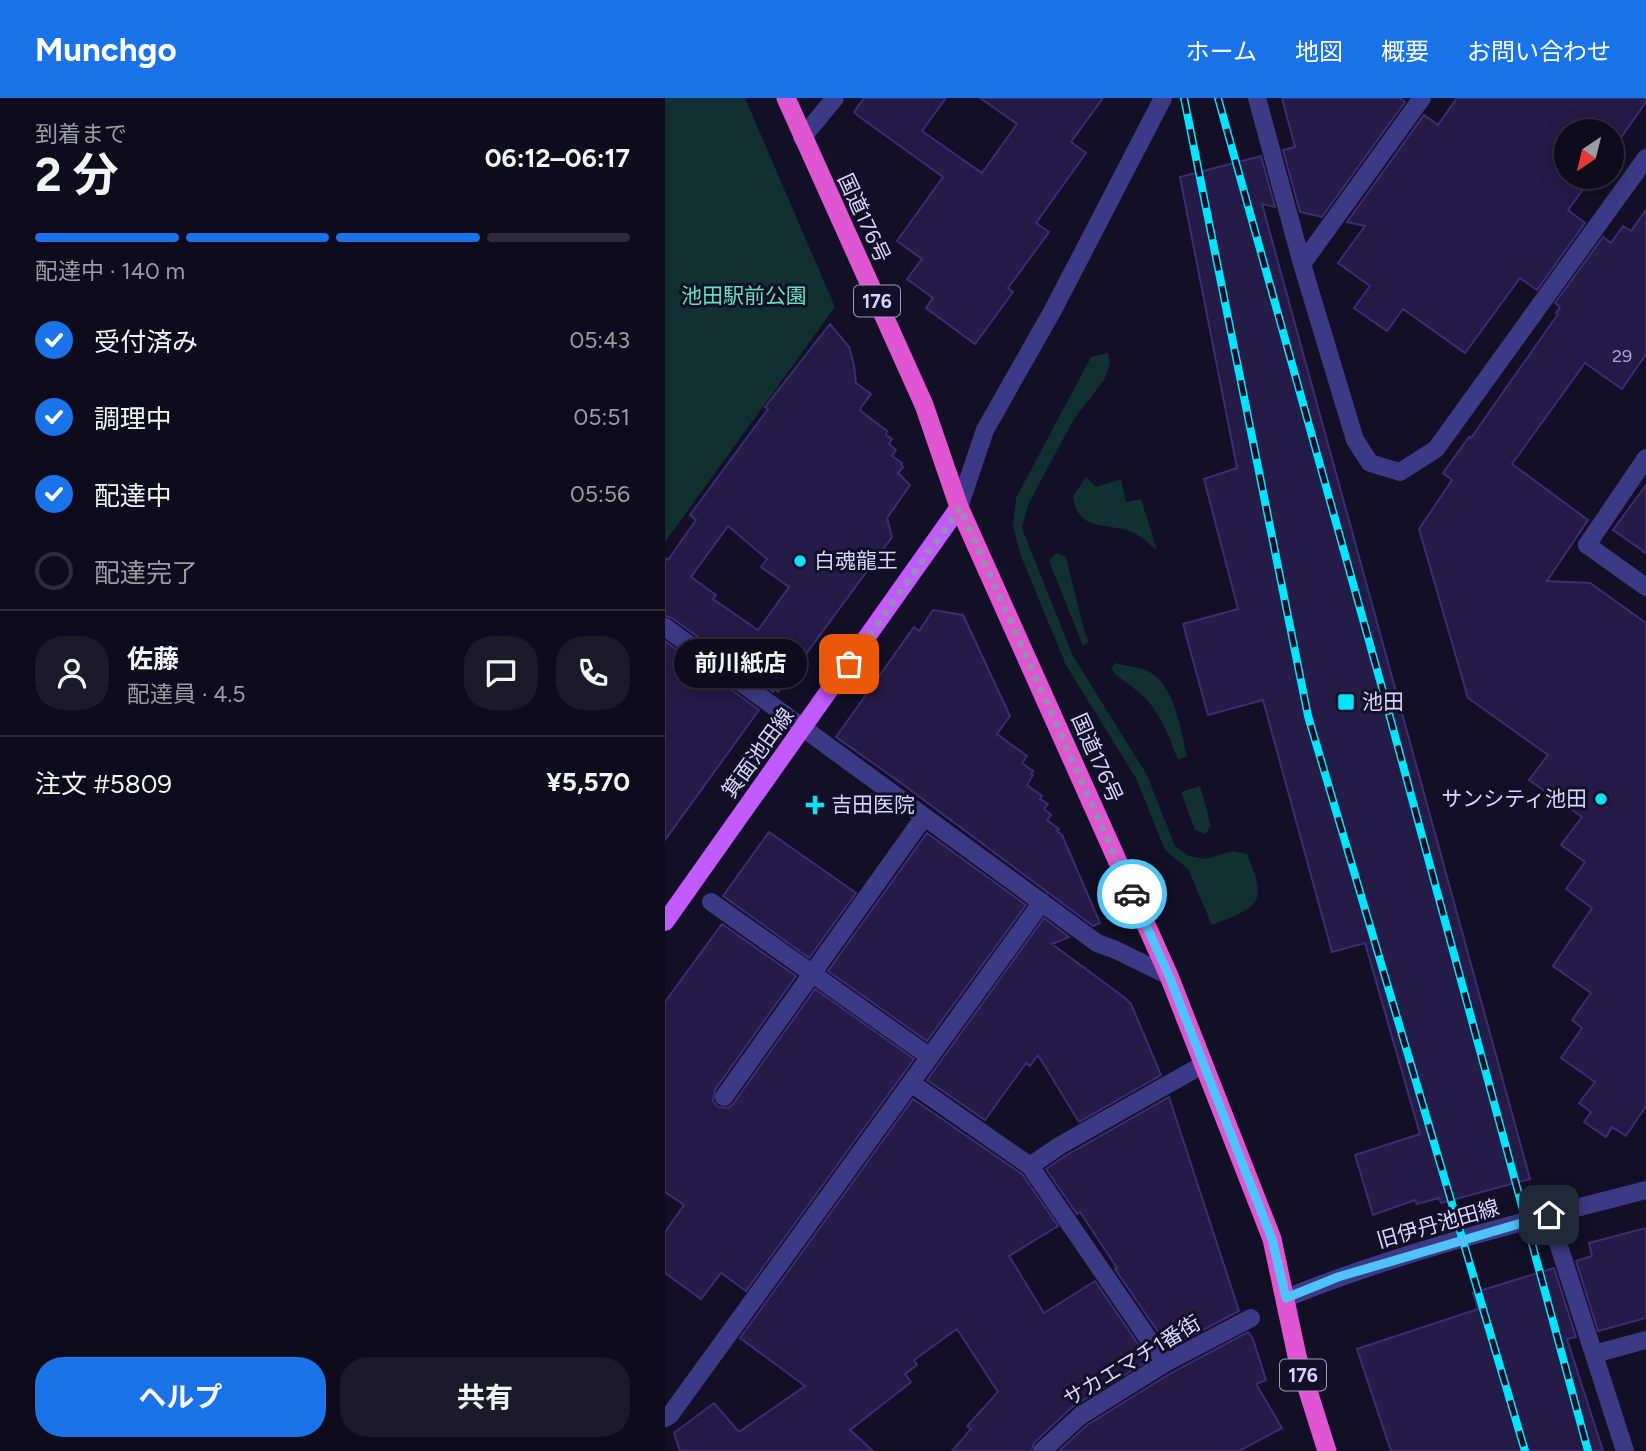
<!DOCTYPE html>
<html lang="ja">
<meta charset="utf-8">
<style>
:root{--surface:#0e0b1c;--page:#1c1929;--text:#f1f3f6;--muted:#9b9ba3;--line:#2e2b3b;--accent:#1a73e8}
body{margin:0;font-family:Figtree,"Noto Sans JP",sans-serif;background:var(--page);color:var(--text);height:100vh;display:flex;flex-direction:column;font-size:26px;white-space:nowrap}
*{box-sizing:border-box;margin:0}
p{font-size:23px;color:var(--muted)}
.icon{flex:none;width:38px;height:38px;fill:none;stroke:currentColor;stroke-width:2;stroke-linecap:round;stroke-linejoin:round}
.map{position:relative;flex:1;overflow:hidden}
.panel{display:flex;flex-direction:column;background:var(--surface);width:665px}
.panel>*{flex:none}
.needle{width:46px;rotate:215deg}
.tools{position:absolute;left:889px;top:21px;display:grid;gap:14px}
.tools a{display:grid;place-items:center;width:70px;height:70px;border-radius:50%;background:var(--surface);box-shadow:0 4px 18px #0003,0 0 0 2px var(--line);font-size:35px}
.pin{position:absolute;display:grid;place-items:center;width:60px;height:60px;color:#fff;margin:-30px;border-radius:14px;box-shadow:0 4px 10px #0006}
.courier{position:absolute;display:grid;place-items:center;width:70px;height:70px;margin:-35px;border:5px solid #4fc3f7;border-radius:50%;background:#fff;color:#222;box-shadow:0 2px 9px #0007}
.bubble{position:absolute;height:49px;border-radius:24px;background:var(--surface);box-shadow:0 4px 18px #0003,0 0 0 2px var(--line);font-size:23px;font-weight:700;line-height:49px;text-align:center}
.overview em{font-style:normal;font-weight:700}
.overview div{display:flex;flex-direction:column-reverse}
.overview{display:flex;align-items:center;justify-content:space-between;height:119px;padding:0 35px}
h1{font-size:46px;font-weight:700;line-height:52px}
.bar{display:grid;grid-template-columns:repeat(4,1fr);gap:10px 7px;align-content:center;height:84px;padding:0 35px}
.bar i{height:9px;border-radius:5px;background:var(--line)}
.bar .on{background:var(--accent)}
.bar p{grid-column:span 4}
.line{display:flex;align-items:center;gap:18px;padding:0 35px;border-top:2px solid var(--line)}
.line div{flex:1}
.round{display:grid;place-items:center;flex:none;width:74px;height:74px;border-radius:28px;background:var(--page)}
ol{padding:0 35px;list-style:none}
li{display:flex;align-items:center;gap:21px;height:77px}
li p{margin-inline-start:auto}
li .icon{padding:7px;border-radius:50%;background:var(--accent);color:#fff;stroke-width:4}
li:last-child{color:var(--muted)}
li i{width:38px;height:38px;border:4px solid var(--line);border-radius:50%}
.button{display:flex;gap:14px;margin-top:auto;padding:14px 35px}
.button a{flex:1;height:80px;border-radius:28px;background:var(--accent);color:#fff;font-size:28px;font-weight:700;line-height:80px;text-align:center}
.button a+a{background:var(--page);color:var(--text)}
header{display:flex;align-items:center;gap:42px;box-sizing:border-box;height:98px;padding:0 35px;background:var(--accent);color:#fff}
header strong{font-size:33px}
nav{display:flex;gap:38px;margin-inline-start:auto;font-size:24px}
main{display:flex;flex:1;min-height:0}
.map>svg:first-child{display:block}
.green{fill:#12302f}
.building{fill:#241b47;stroke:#3b2d73;stroke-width:2;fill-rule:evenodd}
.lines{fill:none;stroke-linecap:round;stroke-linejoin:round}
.pedestrian{stroke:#3d3a85;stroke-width:18}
.minor{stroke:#3d3a85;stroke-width:18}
.tertiary{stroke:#3d3a85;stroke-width:18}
.primary{stroke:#c25bff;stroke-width:18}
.trunk{stroke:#e055d1;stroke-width:19}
.rail-casing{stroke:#00e5ff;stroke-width:8}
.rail{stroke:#130f26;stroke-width:5;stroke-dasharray:16;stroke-linecap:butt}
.done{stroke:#948fb3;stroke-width:7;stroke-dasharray:0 12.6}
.route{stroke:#4fc3f7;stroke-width:9}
.poi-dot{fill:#00e5ff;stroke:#130f26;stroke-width:2.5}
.labels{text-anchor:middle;stroke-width:6;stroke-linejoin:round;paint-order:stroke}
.number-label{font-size:18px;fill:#aca6d1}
.shield{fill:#130f26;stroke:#9e99be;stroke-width:2}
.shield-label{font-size:19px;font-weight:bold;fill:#d9d4ff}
.street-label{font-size:21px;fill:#d9d4ff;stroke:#130f26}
.park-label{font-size:21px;fill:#5fe0c0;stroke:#130f26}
.poi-label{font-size:21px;fill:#d9d4ff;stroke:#130f26;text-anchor:start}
</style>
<header>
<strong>Munchgo</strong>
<nav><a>ホーム</a><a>地図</a><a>概要</a><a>お問い合わせ</a></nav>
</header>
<main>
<section class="panel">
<div class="overview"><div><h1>2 分</h1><p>到着まで</p></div><em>06:12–06:17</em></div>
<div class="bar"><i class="on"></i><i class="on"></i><i class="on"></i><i></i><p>配達中 · 140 m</p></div>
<ol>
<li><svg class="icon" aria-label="check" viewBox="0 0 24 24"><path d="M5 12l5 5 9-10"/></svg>受付済み<p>05:43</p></li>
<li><svg class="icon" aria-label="check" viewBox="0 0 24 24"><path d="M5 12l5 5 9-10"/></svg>調理中<p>05:51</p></li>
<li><svg class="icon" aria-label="check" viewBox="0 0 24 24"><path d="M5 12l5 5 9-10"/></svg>配達中<p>05:56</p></li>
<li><i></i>配達完了</li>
</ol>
<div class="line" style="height:126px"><a class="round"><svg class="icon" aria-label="person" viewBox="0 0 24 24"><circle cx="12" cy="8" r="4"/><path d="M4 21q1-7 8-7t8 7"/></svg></a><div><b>佐藤</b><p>配達員 · 4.5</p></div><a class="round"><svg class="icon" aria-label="chat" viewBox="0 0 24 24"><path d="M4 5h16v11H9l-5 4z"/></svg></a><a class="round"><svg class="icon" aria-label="phone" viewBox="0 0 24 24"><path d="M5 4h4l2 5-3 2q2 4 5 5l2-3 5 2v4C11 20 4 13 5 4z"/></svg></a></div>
<div class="line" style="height:91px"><div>注文 #5809</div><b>¥5,570</b></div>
<div class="button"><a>ヘルプ</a><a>共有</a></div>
</section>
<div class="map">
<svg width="981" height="1353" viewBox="0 0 981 1353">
<rect width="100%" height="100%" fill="#130f26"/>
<path class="green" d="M0,0h80l90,209 -170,235z
M443,255l2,11 -6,16 -30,39 -27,50 -19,36 -6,23 51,128 74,119 28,71 14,10 16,3 28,-8 14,3c22,51 11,53 -35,71l-24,-56 -23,-19 -28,-70 -71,-115 -45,-109 -8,-30 3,-28 75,-141z
M421,379l10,10 25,-8 5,23 15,-3 16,51c-7,-5 -15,-13 -23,-17 -25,-12 -57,1 -61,-37z
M391,455l10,4 19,77 4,8 -6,4 -34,-85z
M450,565c11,3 27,4 36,10 25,16 29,56 36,83l-9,4c-8,-20 -15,-41 -30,-59 -10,-12 -27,-20 -37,-32z
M535,688l11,40 -6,8 -10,-4 -14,-38z"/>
<path class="building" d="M199,0h82l-24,33 60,42 35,-49 -37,-26h123l-32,44 15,11 -50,70 13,9 -41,56 5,4 -38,52 -49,-36 7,-10 -26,-19 15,-20 -25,-18 46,-64 -86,-62 -3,-3z
M617,0h118l5,4 -83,115 -22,-5 -17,-62 12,-3z
M792,0h189v4l-34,48v-19h-46v46h26l-24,33 17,13 -48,67 -17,-12 -55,75 -62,-44 -16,22 -33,-23 16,-22 -32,-23 27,-37 -18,-4 77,-107 14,10z
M596,58l14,51 -13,-3 268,975 -89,24 -2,-5 -22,6 -2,-4 -42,15 -18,-60 65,-21 -55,-191 -33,9 -69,-252 -55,15 -25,-91 55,-15 -34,-130 33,-11 -57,-291z
M981,112v144l-24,35 -37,-26 -73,101 76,56 -41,61 43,2 56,40v483l-20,30 -14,-9 -6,10 -22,-15 7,-10 -12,-9 16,-21 -34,-24 21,-30 -10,-8 19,-27 -38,-27 39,-58 -26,-19 19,-27 -24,-17 21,-28 -53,-37 19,-25 -80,-57 -49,-169 33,-49 -9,-7 26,-36 2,1 87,-124 -2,-1 4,-6 -5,-4 48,-66 8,6 12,-17 8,5z
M165,226l19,23 5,18 2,18 15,11 -11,15 1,2 26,20 -1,4 6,4 -3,5 7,6 -4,6 10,7 -1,2 2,2 -5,6 12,12 -23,33 5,19 -114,155 -4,-3 -1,3 -101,-74 -7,-2v-58l3,2 28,-40 -6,-5 78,-106 -3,-2zM63,428l39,33 -6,8 28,20 -31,43 -45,-31 3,-4 -25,-18z
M981,387v68l-33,-23z
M268,512l30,5 47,101 -13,18 30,22 -5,7 11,8 -2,3 2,1 -6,10 15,11 -2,3 8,5 -4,5 7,6 -4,5 12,9 -2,2 5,4 38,88 -7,3 -192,-143 -65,-46 78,-110 5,4z
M0,543l94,69 -94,130z
M104,734l87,61 -47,65 -86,-62z
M262,735l99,72 -99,136 -99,-70z
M379,820l25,19 -17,7 73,54 6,6 30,71 -82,47 -41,-67 -8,11 -4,-3 -41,57 -58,-40z
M57,826l74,52 -81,114 -2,11 5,6 10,1 5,-4 82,-115 99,70 -168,232 -25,-18 -20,26 -36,-26v-41l19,-27 -19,-13v-190z
M504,999l70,214 -70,37 -54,-79 2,-1 -37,-56 -3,2 -31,-45 19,-13z
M248,1001l109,75 36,52 -49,30 35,57 51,-32 54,79 -77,47 -38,36 -3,8h-79l19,-22 -4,-3 31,-34 -41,-63 -43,31 3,5 -12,9 6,8 -61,48 23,21h-193l-6,-18 40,-30 25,29 66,-46 -65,-48z
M981,1130v90l-48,13 -22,-70 16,-5 -3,-13z
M889,1170l22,69 -9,2 36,112h-212l-34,-102 121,-40 -5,-16z
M583,1234l5,7 13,41 -10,4 26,44 -43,23h-180l28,-26 84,-52z"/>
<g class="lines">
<path class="pedestrian" d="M377,1353l38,-35 85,-53 86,-45"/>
<path class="minor" d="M592,0l45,166 53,176 15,23 30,9 36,-23 210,-291
M137,40l33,-40
M637,166l120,-166
M294,409l26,-77 68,-120 110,-212
M922,447l59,-87
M0,529l432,316 19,7 53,26
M46,804l219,155
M246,985l119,83 135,197
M59,999l200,-280
M365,1068l29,-20 145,-82
M884,1117l76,236
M929,1256l52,-14
M0,1320l5,-3 372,-513"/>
<path class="tertiary" d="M922,447l59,42
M621,1200c116,-47 239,-77 360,-108"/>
<path class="primary" d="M0,824l294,-415"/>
<path class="trunk" d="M121,0l138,307 35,102 210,469 103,263 25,117 30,95"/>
<g class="rail-casing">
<path id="rail" d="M519,0l124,618 217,735
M553,0l166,597 204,756"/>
</g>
<use href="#rail" class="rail"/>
</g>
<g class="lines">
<path class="done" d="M184,566l111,-156 172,386"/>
<path class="route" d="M467,796l37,82 103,263 14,59 52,-21 211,-62"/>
</g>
<g class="poi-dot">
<circle cx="135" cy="463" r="7"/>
<rect x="672" y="595" width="18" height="18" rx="3.5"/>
<circle cx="936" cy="701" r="7"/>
<path d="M146.5 696.5h7v7h7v7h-7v7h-7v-7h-7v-7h7z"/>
</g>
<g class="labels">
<g class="number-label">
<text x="957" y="264">29</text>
</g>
<g class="shield">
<rect x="189" y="187.5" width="46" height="31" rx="5"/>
<rect x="615" y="1261.5" width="46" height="31" rx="5"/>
</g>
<g class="shield-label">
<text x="212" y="210">176</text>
<text x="638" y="1284">176</text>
</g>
<g class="street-label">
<text transform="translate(199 120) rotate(65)" y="7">国道176号</text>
<text transform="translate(93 655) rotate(-54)" y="7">箕面池田線</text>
<text transform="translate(432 660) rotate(66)" y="7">国道176号</text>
<text transform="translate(773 1126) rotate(-16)" y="7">旧伊丹池田線</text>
<text transform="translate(467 1263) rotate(-31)" y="7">サカエマチ1番街</text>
</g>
<g class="park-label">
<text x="79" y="205">池田駅前公園</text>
</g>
<g class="poi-label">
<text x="149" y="470">白魂龍王</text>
<text x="697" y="611">池田</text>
<text x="922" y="708" text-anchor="end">サンシティ池田</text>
<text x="166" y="714">吉田医院</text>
</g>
</g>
</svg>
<div class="tools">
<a><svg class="needle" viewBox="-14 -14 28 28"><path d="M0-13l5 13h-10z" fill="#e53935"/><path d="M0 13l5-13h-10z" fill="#9b9ba3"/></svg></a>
</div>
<div class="pin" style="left:184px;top:566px;background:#ea580c"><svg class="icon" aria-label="bag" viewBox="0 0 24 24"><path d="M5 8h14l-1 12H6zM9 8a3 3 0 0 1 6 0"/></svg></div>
<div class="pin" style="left:884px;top:1117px;background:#1f2937"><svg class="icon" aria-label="home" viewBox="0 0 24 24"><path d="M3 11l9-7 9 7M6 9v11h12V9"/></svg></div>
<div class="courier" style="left:467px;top:796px"><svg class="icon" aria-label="car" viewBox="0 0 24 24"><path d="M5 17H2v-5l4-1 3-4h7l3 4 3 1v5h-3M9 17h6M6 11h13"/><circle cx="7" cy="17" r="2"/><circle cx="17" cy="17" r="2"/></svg></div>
<div class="bubble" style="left:9px;top:541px;width:133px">前川紙店</div>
</div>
</main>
